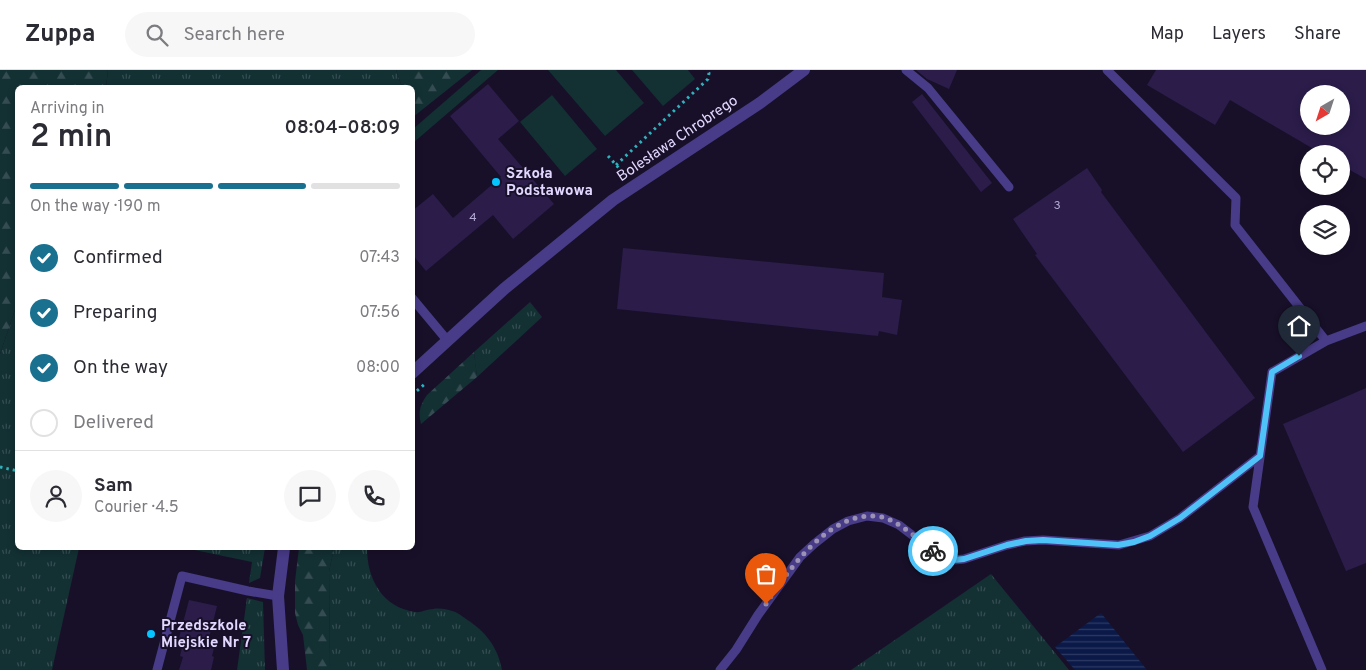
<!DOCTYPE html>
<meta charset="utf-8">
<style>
:root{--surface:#fff;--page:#f7f7f7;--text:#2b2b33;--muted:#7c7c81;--line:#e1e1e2;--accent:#19708f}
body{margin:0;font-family:Overpass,sans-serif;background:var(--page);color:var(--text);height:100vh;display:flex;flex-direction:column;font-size:19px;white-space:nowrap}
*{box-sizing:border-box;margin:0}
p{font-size:16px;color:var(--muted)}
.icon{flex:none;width:28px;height:28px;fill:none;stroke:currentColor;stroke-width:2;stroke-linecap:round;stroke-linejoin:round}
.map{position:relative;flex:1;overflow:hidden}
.side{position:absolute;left:15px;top:15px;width:400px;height:465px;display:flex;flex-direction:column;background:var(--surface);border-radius:8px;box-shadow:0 2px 8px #0003}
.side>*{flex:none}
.needle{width:32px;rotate:219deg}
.tools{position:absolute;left:1300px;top:15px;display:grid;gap:10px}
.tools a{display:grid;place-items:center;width:50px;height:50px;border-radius:50%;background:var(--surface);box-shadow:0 2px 8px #0003;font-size:25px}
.pin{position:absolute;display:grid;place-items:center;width:42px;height:42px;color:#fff;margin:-51px -21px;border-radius:50% 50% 50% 0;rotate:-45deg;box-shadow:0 0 5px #0007}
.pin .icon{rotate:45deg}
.courier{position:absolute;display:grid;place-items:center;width:50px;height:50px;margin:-25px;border:4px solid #4fc3f7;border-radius:50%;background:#fff;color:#222;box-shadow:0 1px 6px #0007}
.summary em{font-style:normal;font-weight:600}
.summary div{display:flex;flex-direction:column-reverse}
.summary{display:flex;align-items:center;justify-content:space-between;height:85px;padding:0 15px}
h1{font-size:32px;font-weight:600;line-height:38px}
.bar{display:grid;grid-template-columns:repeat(4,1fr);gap:8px 5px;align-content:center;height:60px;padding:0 15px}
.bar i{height:6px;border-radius:4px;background:var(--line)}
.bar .active{background:var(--accent)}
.bar p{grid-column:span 4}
.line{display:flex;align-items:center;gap:12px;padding:0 15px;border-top:1px solid var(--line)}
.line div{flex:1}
.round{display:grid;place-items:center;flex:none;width:52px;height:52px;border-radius:26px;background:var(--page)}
ol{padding:0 15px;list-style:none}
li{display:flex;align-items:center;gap:15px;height:55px}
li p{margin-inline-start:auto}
li .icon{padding:5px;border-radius:50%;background:var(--accent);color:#fff;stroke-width:4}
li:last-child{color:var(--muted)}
li i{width:28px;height:28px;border:2px solid var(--line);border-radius:50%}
header{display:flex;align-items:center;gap:30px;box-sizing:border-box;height:70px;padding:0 25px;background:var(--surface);border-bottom:1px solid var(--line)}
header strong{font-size:24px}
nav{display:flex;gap:28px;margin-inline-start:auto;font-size:18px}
.search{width:350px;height:45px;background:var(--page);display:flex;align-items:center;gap:12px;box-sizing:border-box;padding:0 18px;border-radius:28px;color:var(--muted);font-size:19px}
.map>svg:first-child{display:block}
.grass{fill:url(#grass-tufts)}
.forest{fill:url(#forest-firs)}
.green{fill:#133033}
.water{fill:url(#water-rules)}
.building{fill:#2b1c4a;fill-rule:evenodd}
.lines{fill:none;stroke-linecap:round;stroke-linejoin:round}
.path{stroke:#2fb2bc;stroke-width:3;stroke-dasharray:2.5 4;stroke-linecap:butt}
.service{stroke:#483b88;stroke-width:9}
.minor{stroke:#483b88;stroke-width:12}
.done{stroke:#9b92b4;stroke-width:5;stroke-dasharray:0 9}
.route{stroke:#4fc3f7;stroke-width:6}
.poi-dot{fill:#04c5ff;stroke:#181029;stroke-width:2}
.labels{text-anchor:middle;stroke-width:4;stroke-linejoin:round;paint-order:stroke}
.number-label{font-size:12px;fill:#b4a9d2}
.street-label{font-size:15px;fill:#e2d8ff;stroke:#181029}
.poi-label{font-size:15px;font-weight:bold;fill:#e2d8ff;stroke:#181029;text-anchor:start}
</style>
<header>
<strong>Zuppa</strong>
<div class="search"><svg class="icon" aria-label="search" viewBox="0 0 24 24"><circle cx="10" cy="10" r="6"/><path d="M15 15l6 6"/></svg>Search here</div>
<nav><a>Map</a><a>Layers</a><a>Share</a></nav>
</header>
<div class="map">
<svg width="1366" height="600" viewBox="0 0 1366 600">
<defs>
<pattern id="grass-tufts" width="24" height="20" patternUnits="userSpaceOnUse" patternTransform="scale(1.25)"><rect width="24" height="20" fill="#133033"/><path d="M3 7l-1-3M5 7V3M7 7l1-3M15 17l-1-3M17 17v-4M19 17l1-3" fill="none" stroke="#354d52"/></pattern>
<pattern id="forest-firs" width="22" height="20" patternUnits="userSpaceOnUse" patternTransform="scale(1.25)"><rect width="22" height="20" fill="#133033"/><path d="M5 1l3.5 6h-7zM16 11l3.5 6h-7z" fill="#354d52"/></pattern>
<pattern id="water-rules" width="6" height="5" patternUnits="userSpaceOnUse" patternTransform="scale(1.25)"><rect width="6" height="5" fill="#0a1948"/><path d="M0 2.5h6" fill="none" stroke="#2d3a63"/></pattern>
</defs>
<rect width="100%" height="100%" fill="#181029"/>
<path class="grass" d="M108,0h288l6,17 -296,1z
M530,232l12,15 -65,60 -3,-25z
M17,234l1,244h61l-27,122h-52v-316z
M185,478h80l-5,30 -11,5 3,-21z
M334,478h33c0,31 15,59 48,64 6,1 12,-3 18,-3 6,-1 14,0 19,2 5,1 10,5 14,8 19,12 32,28 36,51h-172l-1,-98z
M991,504l78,96h-218z
M247,528l16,4 2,68h-28z"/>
<path class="forest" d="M0,0h108l-2,17 -88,1 -1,216 -17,50z
M396,0h76l-59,47 -1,-29 -10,-1z
M474,282l3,25 -56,47c-3,-12 -1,-19 6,-29z
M299,478h35l-5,24 1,98h-23l-4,-35 -5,-10 -3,-12v-32z"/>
<path class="green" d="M481,0h17l-85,73v-14z
M548,0h68l28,33 -39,33z
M632,0h56l7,9 -32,27z
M552,25l45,54 -32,27 -45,-54z"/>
<path class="water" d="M1101,543l46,57h-72l-20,-23z"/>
<path class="building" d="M916,0h41l-8,19 -22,-10z
M1156,0h210v109l-25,-14v-11h-19l-92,-54 -15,25 -68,-40zM1309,24h32v32h-32z
M488,14l31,37 -21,18 56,65 -41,35 -20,-24 -67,56 -14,-17v-43l21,-17 20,24 48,-41 -51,-61z
M922,24l70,89 -11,9 -69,-90z
M1087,98l15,22 -1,2 154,206 -72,54 -148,-197 2,-1 -24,-35z
M623,178l261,25 -2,24 20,3 -5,35 -18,-4 -1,5 -261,-27z
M1366,318v175l-20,8 -63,-147z
M189,530l28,6 -8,32 7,2 -4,16 2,1 -3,13h-32l4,-13 -3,-1 4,-16 -5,-2z"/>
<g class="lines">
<path class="path" d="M608,86l18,20
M616,95l92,-86 1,-6 -2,-3
M412,325l14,-12
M0,397l18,4"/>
<path class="service" d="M906,0l22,18 81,99
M1107,0l129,128 -1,27 91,116
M412,228l35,42
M157,600l25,-94 66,15 30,5
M720,600l16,-20 22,-35 42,-58 14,-13 19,-15 15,-8 19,-5 16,2 16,7 43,33 12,2 10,-1 43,-14 18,-4 18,-1 76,5 31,-9 30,-18 80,-62
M1322,600l-69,-163 19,-135 54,-31 40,-15"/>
<path class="minor" d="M412,303l92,-84 109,-89 147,-97 44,-33
M283,600l-5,-74 6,-48"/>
</g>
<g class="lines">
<path class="done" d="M766,534c23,-35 66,-97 116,-87 16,4 38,23 51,34"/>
<path class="route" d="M933,481l9,7 12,2 10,-1 43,-14 19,-4 17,-1 75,5 16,-3 16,-6 30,-18 80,-62 12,-84 27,-16"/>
</g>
<g class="poi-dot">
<circle cx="496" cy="112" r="5"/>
<circle cx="151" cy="564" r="5"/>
</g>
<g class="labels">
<g class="number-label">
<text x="1057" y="139">3</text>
<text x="473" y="151">4</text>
</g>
<g class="street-label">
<text transform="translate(677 68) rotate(-34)" y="5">Bolesława Chrobrego</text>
</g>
<g class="poi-label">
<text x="506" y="108">Szkoła<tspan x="506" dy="17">Podstawowa</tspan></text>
<text x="161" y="560">Przedszkole<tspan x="161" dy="17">Miejskie Nr 7</tspan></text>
</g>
</g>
</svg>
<div class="tools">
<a><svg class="needle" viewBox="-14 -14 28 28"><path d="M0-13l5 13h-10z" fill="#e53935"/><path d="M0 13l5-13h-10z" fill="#7c7c81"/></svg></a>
<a><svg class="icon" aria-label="locate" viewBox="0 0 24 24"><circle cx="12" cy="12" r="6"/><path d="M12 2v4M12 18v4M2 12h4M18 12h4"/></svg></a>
<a><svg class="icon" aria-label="layers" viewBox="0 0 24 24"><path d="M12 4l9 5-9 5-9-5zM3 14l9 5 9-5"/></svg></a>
</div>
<div class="pin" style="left:766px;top:534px;background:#ea580c"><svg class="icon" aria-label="bag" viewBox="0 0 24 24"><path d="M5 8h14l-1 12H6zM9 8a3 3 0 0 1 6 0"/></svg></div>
<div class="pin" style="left:1299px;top:286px;background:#1f2937"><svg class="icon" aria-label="home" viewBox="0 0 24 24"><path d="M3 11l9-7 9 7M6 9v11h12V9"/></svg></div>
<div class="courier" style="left:933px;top:481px"><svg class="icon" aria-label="bike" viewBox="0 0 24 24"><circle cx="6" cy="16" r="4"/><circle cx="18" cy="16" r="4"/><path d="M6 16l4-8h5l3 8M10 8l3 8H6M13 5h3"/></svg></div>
<section class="side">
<div class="summary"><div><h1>2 min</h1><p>Arriving in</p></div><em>08:04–08:09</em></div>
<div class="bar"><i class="active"></i><i class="active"></i><i class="active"></i><i></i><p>On the way · 190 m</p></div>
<ol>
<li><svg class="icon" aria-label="check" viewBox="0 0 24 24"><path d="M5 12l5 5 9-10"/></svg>Confirmed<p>07:43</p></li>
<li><svg class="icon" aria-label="check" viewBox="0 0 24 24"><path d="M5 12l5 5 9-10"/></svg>Preparing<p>07:56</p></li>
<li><svg class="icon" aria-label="check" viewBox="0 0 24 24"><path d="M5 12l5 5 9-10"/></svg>On the way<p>08:00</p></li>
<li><i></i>Delivered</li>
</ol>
<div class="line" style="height:90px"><a class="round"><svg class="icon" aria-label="person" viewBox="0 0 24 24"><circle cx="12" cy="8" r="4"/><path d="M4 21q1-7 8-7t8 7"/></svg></a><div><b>Sam</b><p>Courier · 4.5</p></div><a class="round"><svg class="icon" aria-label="chat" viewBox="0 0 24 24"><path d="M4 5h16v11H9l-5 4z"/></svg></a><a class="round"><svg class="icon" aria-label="phone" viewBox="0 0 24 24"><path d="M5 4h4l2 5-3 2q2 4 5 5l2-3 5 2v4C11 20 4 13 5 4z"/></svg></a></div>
</section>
</div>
